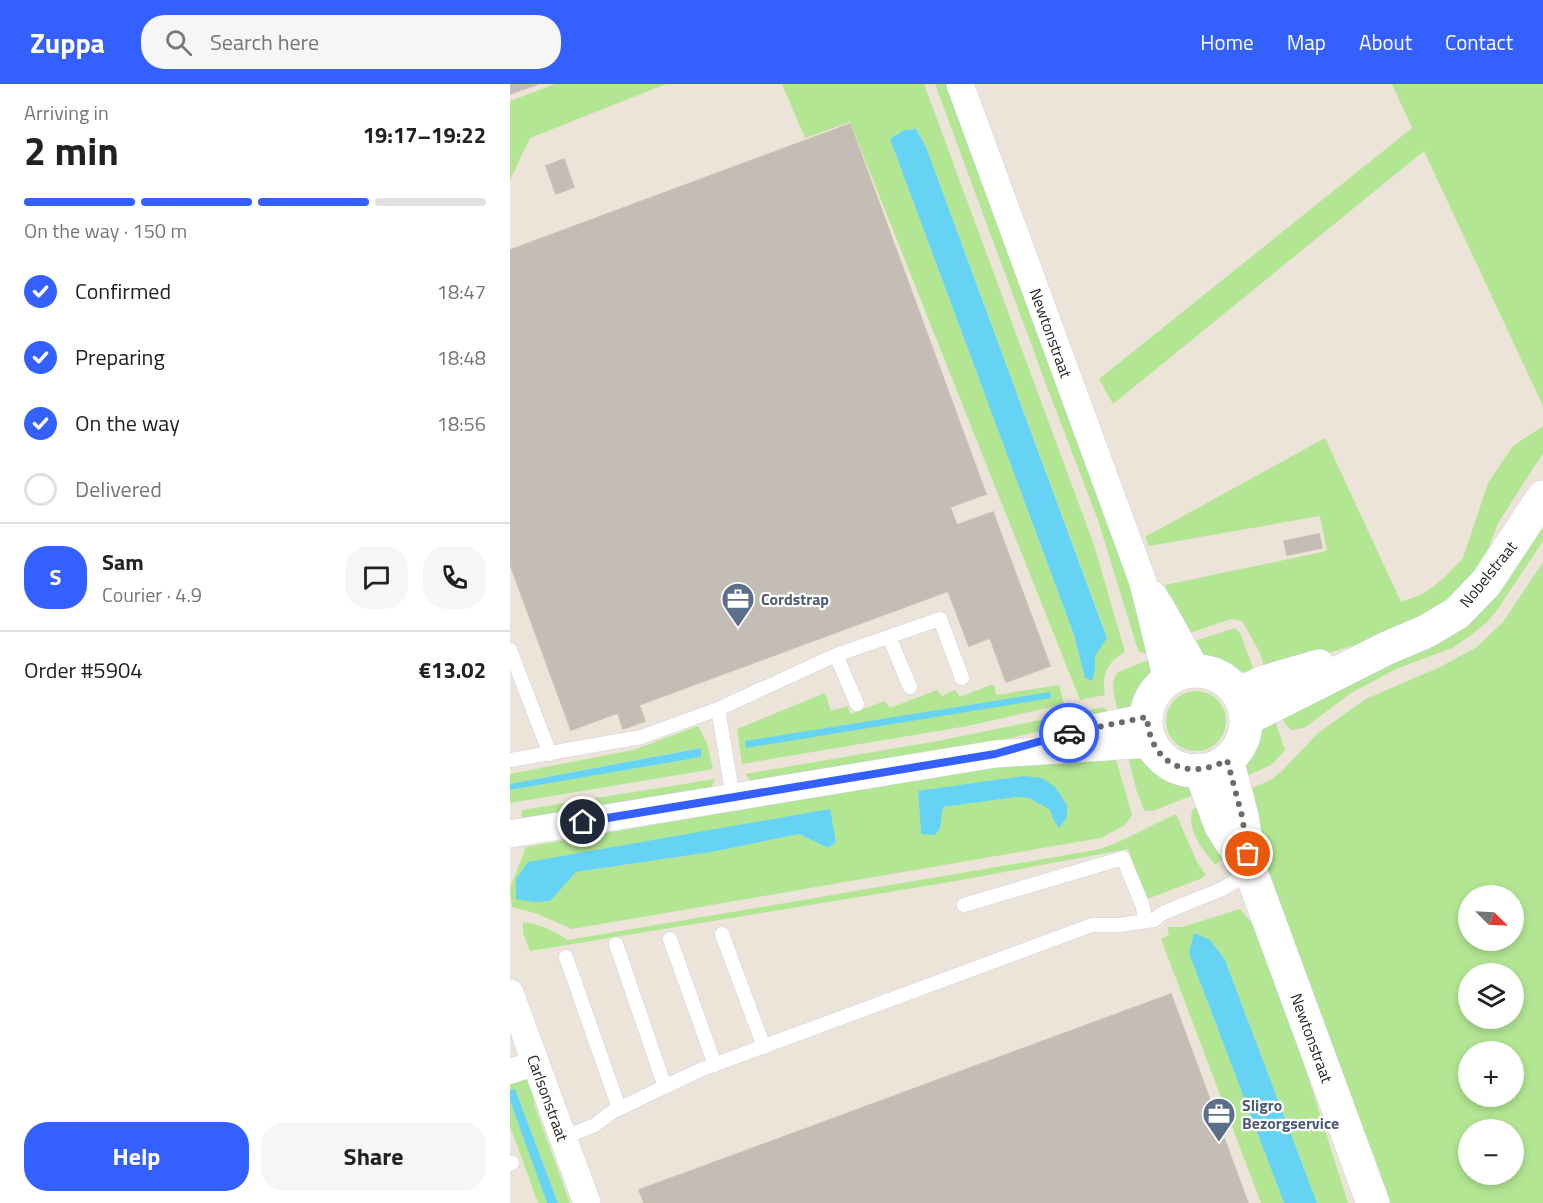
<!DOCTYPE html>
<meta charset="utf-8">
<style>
:root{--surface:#fff;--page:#f6f6f6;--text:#222;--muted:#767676;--line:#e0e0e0;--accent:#3360ff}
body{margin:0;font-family:"Titillium Web",sans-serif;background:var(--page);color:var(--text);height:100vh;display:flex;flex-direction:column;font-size:22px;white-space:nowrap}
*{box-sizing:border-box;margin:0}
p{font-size:20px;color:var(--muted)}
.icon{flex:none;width:33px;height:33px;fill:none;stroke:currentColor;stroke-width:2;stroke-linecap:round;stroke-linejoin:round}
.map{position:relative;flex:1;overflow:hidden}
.panel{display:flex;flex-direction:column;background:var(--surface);width:510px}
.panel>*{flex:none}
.needle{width:39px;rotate:114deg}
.controls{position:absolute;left:948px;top:801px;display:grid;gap:12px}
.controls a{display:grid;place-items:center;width:66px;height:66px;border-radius:50%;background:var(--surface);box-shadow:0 3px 9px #0003;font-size:30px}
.pin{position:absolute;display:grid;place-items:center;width:51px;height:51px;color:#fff;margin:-26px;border:3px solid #fff;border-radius:50%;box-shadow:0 2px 6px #0007}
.courier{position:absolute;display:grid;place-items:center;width:60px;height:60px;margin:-30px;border:4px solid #3360ff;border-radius:50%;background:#fff;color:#222;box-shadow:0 2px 8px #0007}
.overview em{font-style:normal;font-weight:700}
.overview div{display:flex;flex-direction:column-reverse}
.overview{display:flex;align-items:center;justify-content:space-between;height:102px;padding:0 24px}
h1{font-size:39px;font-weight:700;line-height:45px}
.bar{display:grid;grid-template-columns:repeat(4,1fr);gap:9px 6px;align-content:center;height:72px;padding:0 24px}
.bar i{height:8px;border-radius:4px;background:var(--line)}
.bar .current{background:var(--accent)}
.bar p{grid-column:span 4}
.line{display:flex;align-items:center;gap:15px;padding:0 24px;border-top:2px solid var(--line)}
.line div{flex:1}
.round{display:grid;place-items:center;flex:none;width:63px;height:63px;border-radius:24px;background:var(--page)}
ol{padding:0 24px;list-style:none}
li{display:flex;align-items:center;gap:18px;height:66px}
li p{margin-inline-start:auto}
li .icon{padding:6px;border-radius:50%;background:var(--accent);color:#fff;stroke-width:4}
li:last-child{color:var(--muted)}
li i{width:33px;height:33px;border:3px solid var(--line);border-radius:50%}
.action{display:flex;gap:12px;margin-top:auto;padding:12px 24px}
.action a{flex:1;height:69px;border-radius:24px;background:var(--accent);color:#fff;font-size:24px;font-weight:700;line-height:69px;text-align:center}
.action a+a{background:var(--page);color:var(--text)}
header{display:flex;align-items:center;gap:36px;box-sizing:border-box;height:84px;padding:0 30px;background:var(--accent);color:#fff}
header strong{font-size:28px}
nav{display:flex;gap:33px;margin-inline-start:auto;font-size:21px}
.search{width:420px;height:54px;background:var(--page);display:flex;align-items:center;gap:15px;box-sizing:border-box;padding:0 21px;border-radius:24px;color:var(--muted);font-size:22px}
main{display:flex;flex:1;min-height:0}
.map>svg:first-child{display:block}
.green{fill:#b2e693;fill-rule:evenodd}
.water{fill:#66d3f4}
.building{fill:#c4bdb6;stroke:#c7bfb3;stroke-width:1.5}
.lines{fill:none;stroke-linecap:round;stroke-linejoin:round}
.lane-casing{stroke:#cfd3e3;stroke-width:15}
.street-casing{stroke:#cfd3e3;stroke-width:28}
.secondary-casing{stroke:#cfd3e3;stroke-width:34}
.lane{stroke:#fff;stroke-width:14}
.street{stroke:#fff;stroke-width:27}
.secondary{stroke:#fff;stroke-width:33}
.done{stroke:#6d6a67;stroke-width:6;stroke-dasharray:0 10.8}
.route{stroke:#3360ff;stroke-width:8}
.labels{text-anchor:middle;stroke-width:4.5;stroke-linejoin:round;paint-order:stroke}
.street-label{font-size:16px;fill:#292929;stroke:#fff}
.service-label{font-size:16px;font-weight:bold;fill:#4e5e75;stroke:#fff;text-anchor:start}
</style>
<header>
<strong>Zuppa</strong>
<div class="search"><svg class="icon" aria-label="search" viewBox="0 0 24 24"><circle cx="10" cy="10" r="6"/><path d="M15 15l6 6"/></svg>Search here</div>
<nav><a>Home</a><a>Map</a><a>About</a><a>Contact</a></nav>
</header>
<main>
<section class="panel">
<div class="overview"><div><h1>2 min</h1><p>Arriving in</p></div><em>19:17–19:22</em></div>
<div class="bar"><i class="current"></i><i class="current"></i><i class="current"></i><i></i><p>On the way · 150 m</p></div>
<ol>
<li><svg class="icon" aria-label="check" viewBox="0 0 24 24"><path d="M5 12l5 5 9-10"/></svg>Confirmed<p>18:47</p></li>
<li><svg class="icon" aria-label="check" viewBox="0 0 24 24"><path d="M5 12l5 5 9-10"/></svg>Preparing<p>18:48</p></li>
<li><svg class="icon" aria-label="check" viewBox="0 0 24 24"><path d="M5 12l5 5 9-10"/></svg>On the way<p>18:56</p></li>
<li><i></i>Delivered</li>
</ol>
<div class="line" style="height:108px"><b class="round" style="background:var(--accent);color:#fff">S</b><div><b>Sam</b><p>Courier · 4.9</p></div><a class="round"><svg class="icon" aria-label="chat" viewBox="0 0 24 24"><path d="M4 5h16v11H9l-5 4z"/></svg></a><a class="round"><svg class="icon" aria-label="phone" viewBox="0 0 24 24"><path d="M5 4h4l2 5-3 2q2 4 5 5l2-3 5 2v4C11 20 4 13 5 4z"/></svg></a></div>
<div class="line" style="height:78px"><div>Order #5904</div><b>€13.02</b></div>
<div class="action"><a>Help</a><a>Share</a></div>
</section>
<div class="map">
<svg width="1033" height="1119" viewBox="0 0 1033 1119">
<rect width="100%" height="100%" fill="#ece3d9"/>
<path class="green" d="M45,0h111l-136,54 -20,42v-79z
M272,0h142l170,461 31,107c-18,10 -24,23 -20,43l-25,5 -230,-578 -45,16zM406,45l10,18 181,490 -12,19v15l-4,10 -6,-3 -11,-43 -184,-496 14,-9z
M425,0h13l150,400 51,167 -4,2 -6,-1 -2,-5 -39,-127 -51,-133z
M882,0h151v322l-119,-255 -311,253 -14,-25 313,-251z
M1033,342v27l-45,70 -14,36 -35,42 -40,25 -47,17 -96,28 -7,-20 -17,-30 -11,-2 -47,16 -19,-50 162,-34 -7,-35 -171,30 -4,-9 180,-99 76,164 22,-8 21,-16 19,-20 25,-75 25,-37z
M1033,436v21l-46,69 -10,12 -16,13 -19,13 -54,20 -47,25 -47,35 -13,2 -6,-6 -4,-12 162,-74z
M1033,478v641h-158l-91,-252 -52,-159 29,-12 11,-9 36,-38 48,-34 74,-32 37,-20 26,-25zM958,812h46v44h-46zM958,890h46v44h-46zM958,968h46v44h-46zM958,1046h46v44h-46z
M725,544l5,5 15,40c-33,-3 -43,-9 -67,-30z
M641,575c-1,25 -7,44 -33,53 -3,-13 -9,-30 0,-40z
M481,601h3l2,10 63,-10 5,19 -97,22 -225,38 -5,-35 88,-36 6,18 17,-5 2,8 35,-13 5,7 47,-18 5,6 13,-6 5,7z
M656 637a30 30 0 1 1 60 0a30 30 0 1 1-60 0Z
M594,623l5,6 -2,2 -130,31 -224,38 -8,-10 193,-33z
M763,631l12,35 -14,15 -31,14 -2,-9 19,-42z
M188,642l9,17 6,26 -203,34v-13l190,-33v-9l-190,36v-10l123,-24z
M617,669l12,1 59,39 -45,18 -9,-1 -7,-18z
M605,672l17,59 -7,10 -24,13 -529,91 -34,-15 -26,-7 -2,-19 16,-41 403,-70 104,-14zM545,703l-1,34 -4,-11 -21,-12 -12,-1 -75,10 -2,21 -5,7 -14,-1 -3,-43zM319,725l7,33 -8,6 -29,-14 -89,18 -134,20z
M205,695l-6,12 -188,32 1,-13z
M693,721l20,52 -7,8c-12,-13 -31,-37 -23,-56z
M666,730l21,48 9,13 -6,4 -53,20 -19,-50 -178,33 -420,69 -7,-18v-11c18,2 31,9 45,18l528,-90c28,-8 53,-24 80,-36z
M730,825l24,28 84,266h-31l-92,-243 -30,-27 -6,20 95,250h-23l-100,-264 8,-4 -2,-8h15z
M17,992l13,20 -6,8 36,99h-12l-43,-114 -5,1v-8z
M0,1017l37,102h-9l-28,-77z"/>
<path class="water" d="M406,45l10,18 181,491 -12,18v15l-3,10 -7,-3 -11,-43 -184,-496 14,-9z
M540,608l1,6 -305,50 -1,-7z
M191,664v9l-191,33v-6z
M514,692l18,2 13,9 12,18v12l-8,11 -5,-7 -4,-11 -21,-12 -12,-1 -74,10 -3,21 -5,7 -14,-1 -3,-43z
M320,725l6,33 -8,6 -29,-14 -88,18 -135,20 -26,29 -16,1 -18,-3v-20l12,-17z
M684,849l16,7 15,20 92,243h-33l-95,-250z
M5,1005l43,114h-11l-37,-102v-11z"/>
<path class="building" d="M0,0h28l-28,10z
M340,40l136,370 -36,13 7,18 36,-13 57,154 -44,16 -16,-44 -21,8 -21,-55 -377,139 -61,-166v-314z
M54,75l10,28 -18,7 -10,-28z
M809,450l3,14 -35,7 -3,-14z
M129,621l6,16 -22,8 -5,-16z
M661,910l77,209h-604l-5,-13z"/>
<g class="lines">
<g class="lane-casing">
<path id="lane" d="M379,553l21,50
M0,566l40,104
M326,571l21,49
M208,625l15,88
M0,676l131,-23 77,-28 118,-54 104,-36 22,59
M454,821l159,-47 19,46 4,17
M212,850l42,113
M160,855l45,126
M106,860l49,143
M56,873l53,151
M0,982l23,-8
M0,993l27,-9
M52,1054l33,-13 17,-13 88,-42 392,-145h26l36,-5 9,-7 59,-24 29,-17
M0,1080l2,-1"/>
</g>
<g class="street-casing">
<path id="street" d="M450,0l183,498 24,98
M643,511l8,12 36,64
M541,653l96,-20
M0,750l485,-80 157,-10
M0,909l77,210"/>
</g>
<g class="secondary-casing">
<path id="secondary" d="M636 637a50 50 0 1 1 100 0a50 50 0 1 1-100 0Z
M729,610l25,-12 55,-16
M736,635l139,-70 42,-18 30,-18 29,-30 57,-86
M717,676l15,56 9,56 122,331
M690,686l21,56 24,37"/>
</g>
<use href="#lane" class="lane"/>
<use href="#street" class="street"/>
<use href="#secondary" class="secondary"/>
</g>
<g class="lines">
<path class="done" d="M559,649l78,-16c3,46 39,65 80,43l15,56 6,38"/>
<path class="route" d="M73,738l412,-68 74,-21"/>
</g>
<defs>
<g id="office-pin" transform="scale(1.725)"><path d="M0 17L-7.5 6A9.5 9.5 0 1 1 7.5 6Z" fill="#5c6f8a" stroke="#fff"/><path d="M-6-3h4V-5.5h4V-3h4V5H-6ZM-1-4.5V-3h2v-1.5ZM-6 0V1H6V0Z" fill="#fff"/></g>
</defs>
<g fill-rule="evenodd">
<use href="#office-pin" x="228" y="515"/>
<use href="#office-pin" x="709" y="1030"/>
</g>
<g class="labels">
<g class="street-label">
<text transform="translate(541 249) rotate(70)" y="6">Newtonstraat</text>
<text transform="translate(978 490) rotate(-51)" y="6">Nobelstraat</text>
<text transform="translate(802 954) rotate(70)" y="6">Newtonstraat</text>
<text transform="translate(38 1014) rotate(70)" y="6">Carlsonstraat</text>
</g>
<g class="service-label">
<text x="251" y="521">Cordstrap</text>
<text x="732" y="1027">Sligro<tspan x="732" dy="18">Bezorgservice</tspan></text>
</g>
</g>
</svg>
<div class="controls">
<a><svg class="needle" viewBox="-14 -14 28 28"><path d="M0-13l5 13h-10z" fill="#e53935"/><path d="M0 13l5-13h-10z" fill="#767676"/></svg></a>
<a><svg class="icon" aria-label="layers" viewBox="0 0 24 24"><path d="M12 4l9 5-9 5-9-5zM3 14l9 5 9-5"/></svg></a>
<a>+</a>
<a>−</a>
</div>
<div class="pin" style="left:738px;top:770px;background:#ea580c"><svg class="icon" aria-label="bag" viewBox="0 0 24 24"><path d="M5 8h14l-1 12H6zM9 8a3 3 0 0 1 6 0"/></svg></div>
<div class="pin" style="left:73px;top:738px;background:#1f2937"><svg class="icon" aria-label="home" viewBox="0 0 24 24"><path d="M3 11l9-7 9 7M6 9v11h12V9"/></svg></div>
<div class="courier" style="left:559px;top:649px"><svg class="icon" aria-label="car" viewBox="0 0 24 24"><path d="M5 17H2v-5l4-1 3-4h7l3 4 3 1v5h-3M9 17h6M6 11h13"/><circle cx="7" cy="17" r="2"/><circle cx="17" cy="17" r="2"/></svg></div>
</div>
</main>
